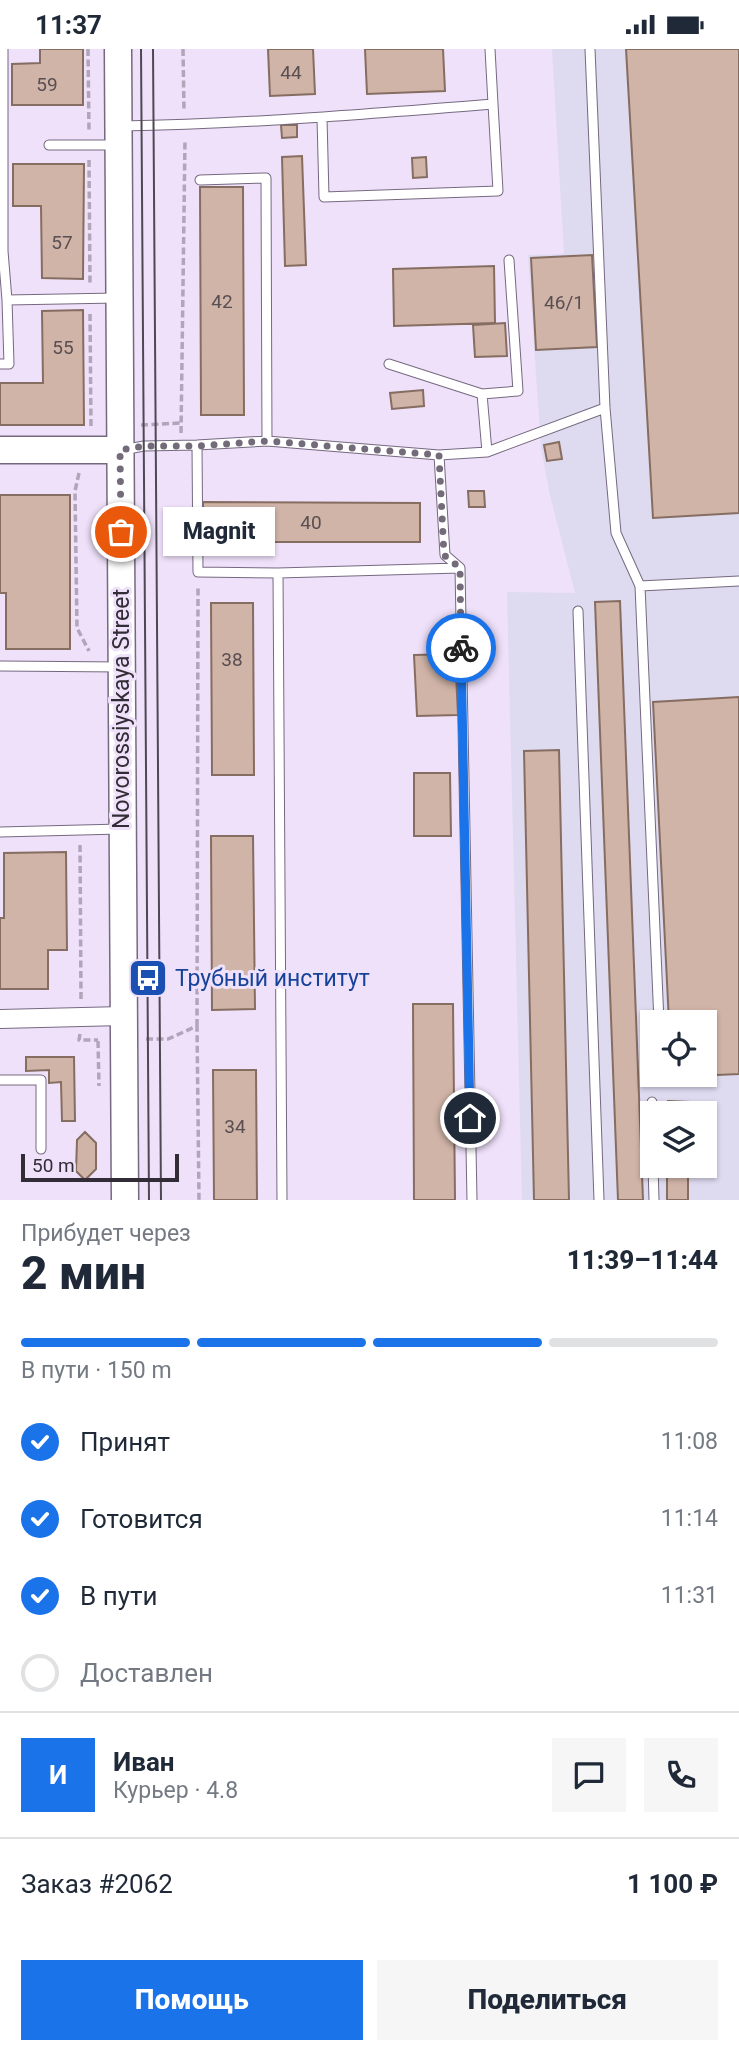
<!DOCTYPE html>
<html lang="ru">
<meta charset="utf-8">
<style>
:root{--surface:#fff;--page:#f6f6f7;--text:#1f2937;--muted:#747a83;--line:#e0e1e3;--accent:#1a73e8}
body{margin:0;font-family:Roboto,sans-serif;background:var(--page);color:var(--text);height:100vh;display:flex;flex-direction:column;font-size:26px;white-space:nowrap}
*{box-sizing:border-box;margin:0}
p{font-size:23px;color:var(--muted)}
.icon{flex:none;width:38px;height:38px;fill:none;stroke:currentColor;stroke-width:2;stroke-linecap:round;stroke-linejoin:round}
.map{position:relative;height:1151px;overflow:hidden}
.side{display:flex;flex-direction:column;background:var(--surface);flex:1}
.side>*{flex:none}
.controls{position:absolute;left:640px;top:961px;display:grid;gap:14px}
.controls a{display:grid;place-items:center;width:77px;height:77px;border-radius:0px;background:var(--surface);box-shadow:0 2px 5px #0004;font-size:35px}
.scale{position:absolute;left:21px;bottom:18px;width:158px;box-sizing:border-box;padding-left:7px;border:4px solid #312c35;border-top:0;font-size:19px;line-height:24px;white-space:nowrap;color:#312c35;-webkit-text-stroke:5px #efe1fa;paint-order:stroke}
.pin{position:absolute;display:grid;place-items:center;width:60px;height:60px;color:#fff;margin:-30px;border:4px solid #fff;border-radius:50%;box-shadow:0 2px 7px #0007}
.courier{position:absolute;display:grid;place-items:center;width:70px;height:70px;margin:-35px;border:5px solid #1a73e8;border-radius:50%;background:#fff;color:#222;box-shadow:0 2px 9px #0007}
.bubble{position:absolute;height:49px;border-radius:0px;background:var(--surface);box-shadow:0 2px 5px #0004;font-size:23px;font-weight:800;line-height:49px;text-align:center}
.headline em{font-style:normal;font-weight:800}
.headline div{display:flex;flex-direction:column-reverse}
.headline{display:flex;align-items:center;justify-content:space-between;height:119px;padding:0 21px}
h1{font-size:46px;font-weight:800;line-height:52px}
.bar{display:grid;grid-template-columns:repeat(4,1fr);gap:10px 7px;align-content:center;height:84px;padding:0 21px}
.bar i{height:9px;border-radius:5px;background:var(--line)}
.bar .on{background:var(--accent)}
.bar p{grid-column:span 4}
.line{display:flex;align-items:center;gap:18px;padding:0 21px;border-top:2px solid var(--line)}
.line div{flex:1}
.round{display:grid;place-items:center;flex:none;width:74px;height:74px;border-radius:0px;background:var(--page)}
ol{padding:0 21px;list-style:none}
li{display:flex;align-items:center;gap:21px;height:77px}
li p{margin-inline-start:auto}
li .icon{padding:7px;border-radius:50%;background:var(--accent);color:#fff;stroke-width:4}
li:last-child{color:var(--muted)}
li i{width:38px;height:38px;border:4px solid var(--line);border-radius:50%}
.action{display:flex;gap:14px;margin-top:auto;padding:14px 21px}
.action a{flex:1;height:80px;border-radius:0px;background:var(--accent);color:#fff;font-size:28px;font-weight:800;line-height:80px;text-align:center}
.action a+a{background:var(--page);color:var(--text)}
.status{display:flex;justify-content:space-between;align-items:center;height:49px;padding:0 35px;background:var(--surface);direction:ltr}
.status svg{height:19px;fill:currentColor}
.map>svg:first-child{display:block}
.industrial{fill:#dedaf0;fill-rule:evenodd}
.building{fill:#d0b4a7;stroke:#866d61;stroke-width:2}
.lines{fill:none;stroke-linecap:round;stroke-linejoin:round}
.lane-casing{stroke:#75697f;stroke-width:11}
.street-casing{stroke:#75697f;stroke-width:20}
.secondary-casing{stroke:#75697f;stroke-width:29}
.path{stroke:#b0a5b9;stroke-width:3.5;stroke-dasharray:7 3.5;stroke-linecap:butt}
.lane{stroke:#fff;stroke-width:9}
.street{stroke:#fff;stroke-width:18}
.secondary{stroke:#fff;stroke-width:26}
.tram{stroke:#4e4853;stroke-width:2}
.done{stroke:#746b7a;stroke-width:7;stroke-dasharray:0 12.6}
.route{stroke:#1a73e8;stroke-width:9}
.labels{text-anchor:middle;stroke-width:6;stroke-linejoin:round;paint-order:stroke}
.number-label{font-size:19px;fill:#594e52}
.street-label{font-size:23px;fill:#312c35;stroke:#efe1fa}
.transit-label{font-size:23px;fill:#164399;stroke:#efe1fa;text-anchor:start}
</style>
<div class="status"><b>11:37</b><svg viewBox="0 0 49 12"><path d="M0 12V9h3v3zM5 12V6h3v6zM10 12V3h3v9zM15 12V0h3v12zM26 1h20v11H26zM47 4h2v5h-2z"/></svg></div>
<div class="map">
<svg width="739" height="1151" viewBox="0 0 739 1151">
<rect width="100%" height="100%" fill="#efe1fa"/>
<path class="industrial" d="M552,0h187v1151h-217l-15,-608 68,1 -25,-98 -9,-47 -13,-193 36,-1zM653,973h52v53h-52zM653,1064h52v52h-52z"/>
<path class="building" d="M40,0h43v56h-71v-41l28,-1z
M268,0h45l2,45 -45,2z
M365,0h78l2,42 -78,3z
M626,0h113v464l-86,5z
M281,76h16v12l-15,1z
M302,107l4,109 -21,1 -3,-109z
M426,108l1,20 -14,1 -1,-20z
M13,115h71l-1,115 -41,-1 -1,-72h-28z
M200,138h43l1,228h-43z
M592,206l5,92 -61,3 -5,-92z
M494,217l1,57 -101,3 -1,-57z
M83,261l1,115h-84v-42h43l-1,-72z
M505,274l2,33 -32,1 -2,-32z
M423,341l1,16 -32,3 -2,-16z
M559,393l3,17 -15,2 -3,-16z
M468,442h16l1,16h-16z
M0,446h70v154h-64v-56h-6z
M203,453l217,1v39h-217z
M620,552l23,599h-25l-23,-598z
M211,554h42l1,172h-42z
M455,605l3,61 -41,1 -3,-61z
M739,648v377l-67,3v-2h33v-53h-36l-16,-320z
M559,701l10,450h-35l-10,-449z
M414,724h36l1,63h-37z
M211,787h42l2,173 -43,1z
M66,803l1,98h-19v39h-48v-71h4v-65z
M413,955h40l2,196h-41z
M26,1008h48l1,64h-13l-1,-39 -12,1v-13l-23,1z
M213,1021h43l1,130h-43z
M668,1052l22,1 -1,11h-21z
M85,1083l11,11v26l-11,11 -9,-9 1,-31z
M667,1116h21v35h-21z"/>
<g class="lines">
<g class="lane-casing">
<path id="lane" d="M590,0l15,359 11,125 24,53 99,-5
M322,69l2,79 174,-6 -5,-87
M121,77c124,-2 248,-12 372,-22l-3,-55
M49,96h68
M200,131l66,-2 1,263
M7,251l110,-2
M0,315h9l-2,-64 -4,-49v-202
M389,315l93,30 36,-3 -9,-131
M482,345l5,58
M197,396l1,127 80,1
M122,401l22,-4 53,-1 70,-4 172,14 48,-3 118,-44
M439,406l6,100 15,13 12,632
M640,537l19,436
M578,562l21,589
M0,617l121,1
M0,783l121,-3
M0,1031h41v69
M652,1053l1,44
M653,1116l1,35
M282,1151l-4,-627 182,-5"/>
</g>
<g class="street-casing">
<path id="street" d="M0,970l123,-3"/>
</g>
<g class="secondary-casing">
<path id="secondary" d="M118,0l7,1151
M0,401h120"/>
</g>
<path class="path" d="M88,0l1,82
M183,0l1,62
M89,111l1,125
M90,265l1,114
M141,376l40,-2
M181,384l4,-293
M79,424l-4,18 2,137 12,23
M80,796l1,154
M197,977l1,-439
M80,985l-1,6h19
M146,990h22l29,-13 2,174
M98,992l1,45"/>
<use href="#lane" class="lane"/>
<use href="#street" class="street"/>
<use href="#secondary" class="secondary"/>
<path class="tram" d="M141,0l8,1151
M153,0l8,1151"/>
</g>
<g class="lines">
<path class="done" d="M121,483l-1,-82 24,-4h53l70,-5 172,14 5,100 16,13 1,80"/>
<path class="route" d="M461,599l9,470"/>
</g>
<defs>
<g id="bus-square" transform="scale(2.0125)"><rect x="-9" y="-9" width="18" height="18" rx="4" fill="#1a4fb4" stroke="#efe1fa"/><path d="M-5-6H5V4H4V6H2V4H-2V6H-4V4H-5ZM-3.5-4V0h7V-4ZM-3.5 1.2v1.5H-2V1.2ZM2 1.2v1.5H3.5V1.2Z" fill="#fff"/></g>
</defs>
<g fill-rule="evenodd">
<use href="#bus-square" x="148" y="929"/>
</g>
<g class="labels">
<g class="number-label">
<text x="291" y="30">44</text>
<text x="47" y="42">59</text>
<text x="62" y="200">57</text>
<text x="222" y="259">42</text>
<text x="564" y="260">46/1</text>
<text x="63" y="305">55</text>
<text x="311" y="480">40</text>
<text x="232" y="617">38</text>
<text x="235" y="1084">34</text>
</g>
<g class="street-label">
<text transform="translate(121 660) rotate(-90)" y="8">Novorossiyskaya Street</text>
</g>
<g class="transit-label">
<text x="175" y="937">Трубный институт</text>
</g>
</g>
</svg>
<div class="controls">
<a><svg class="icon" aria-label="locate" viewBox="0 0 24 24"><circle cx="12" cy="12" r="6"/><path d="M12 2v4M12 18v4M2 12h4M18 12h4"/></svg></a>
<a><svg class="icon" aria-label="layers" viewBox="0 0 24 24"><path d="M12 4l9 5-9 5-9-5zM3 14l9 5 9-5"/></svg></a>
</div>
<div class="scale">50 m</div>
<div class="pin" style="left:121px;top:483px;background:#ea580c"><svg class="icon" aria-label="bag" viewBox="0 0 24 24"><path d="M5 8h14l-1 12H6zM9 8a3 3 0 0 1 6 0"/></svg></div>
<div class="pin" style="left:470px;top:1069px;background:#1f2937"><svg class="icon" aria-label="home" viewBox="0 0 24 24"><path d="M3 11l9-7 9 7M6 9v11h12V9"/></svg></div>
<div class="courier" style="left:461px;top:599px"><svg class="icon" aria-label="bike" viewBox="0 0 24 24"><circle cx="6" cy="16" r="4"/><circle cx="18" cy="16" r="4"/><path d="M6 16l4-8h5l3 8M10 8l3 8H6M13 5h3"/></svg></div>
<div class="bubble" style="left:163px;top:458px;width:112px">Magnit</div>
</div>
<section class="side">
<div class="headline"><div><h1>2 мин</h1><p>Прибудет через</p></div><em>11:39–11:44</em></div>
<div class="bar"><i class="on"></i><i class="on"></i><i class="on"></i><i></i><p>В пути · 150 m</p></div>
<ol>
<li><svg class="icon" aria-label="check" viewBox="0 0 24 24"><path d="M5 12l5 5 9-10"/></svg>Принят<p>11:08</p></li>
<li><svg class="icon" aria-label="check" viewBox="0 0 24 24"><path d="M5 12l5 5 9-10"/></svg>Готовится<p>11:14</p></li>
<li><svg class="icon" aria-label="check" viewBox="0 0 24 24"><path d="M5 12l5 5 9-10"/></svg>В пути<p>11:31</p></li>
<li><i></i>Доставлен</li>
</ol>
<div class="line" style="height:126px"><b class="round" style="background:var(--accent);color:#fff">И</b><div><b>Иван</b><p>Курьер · 4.8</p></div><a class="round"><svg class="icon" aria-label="chat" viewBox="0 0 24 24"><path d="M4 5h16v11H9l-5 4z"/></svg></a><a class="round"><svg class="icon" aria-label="phone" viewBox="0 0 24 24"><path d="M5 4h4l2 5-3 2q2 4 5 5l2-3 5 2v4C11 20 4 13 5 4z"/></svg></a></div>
<div class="line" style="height:91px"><div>Заказ #2062</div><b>1 100 ₽</b></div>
<div class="action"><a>Помощь</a><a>Поделиться</a></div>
</section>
